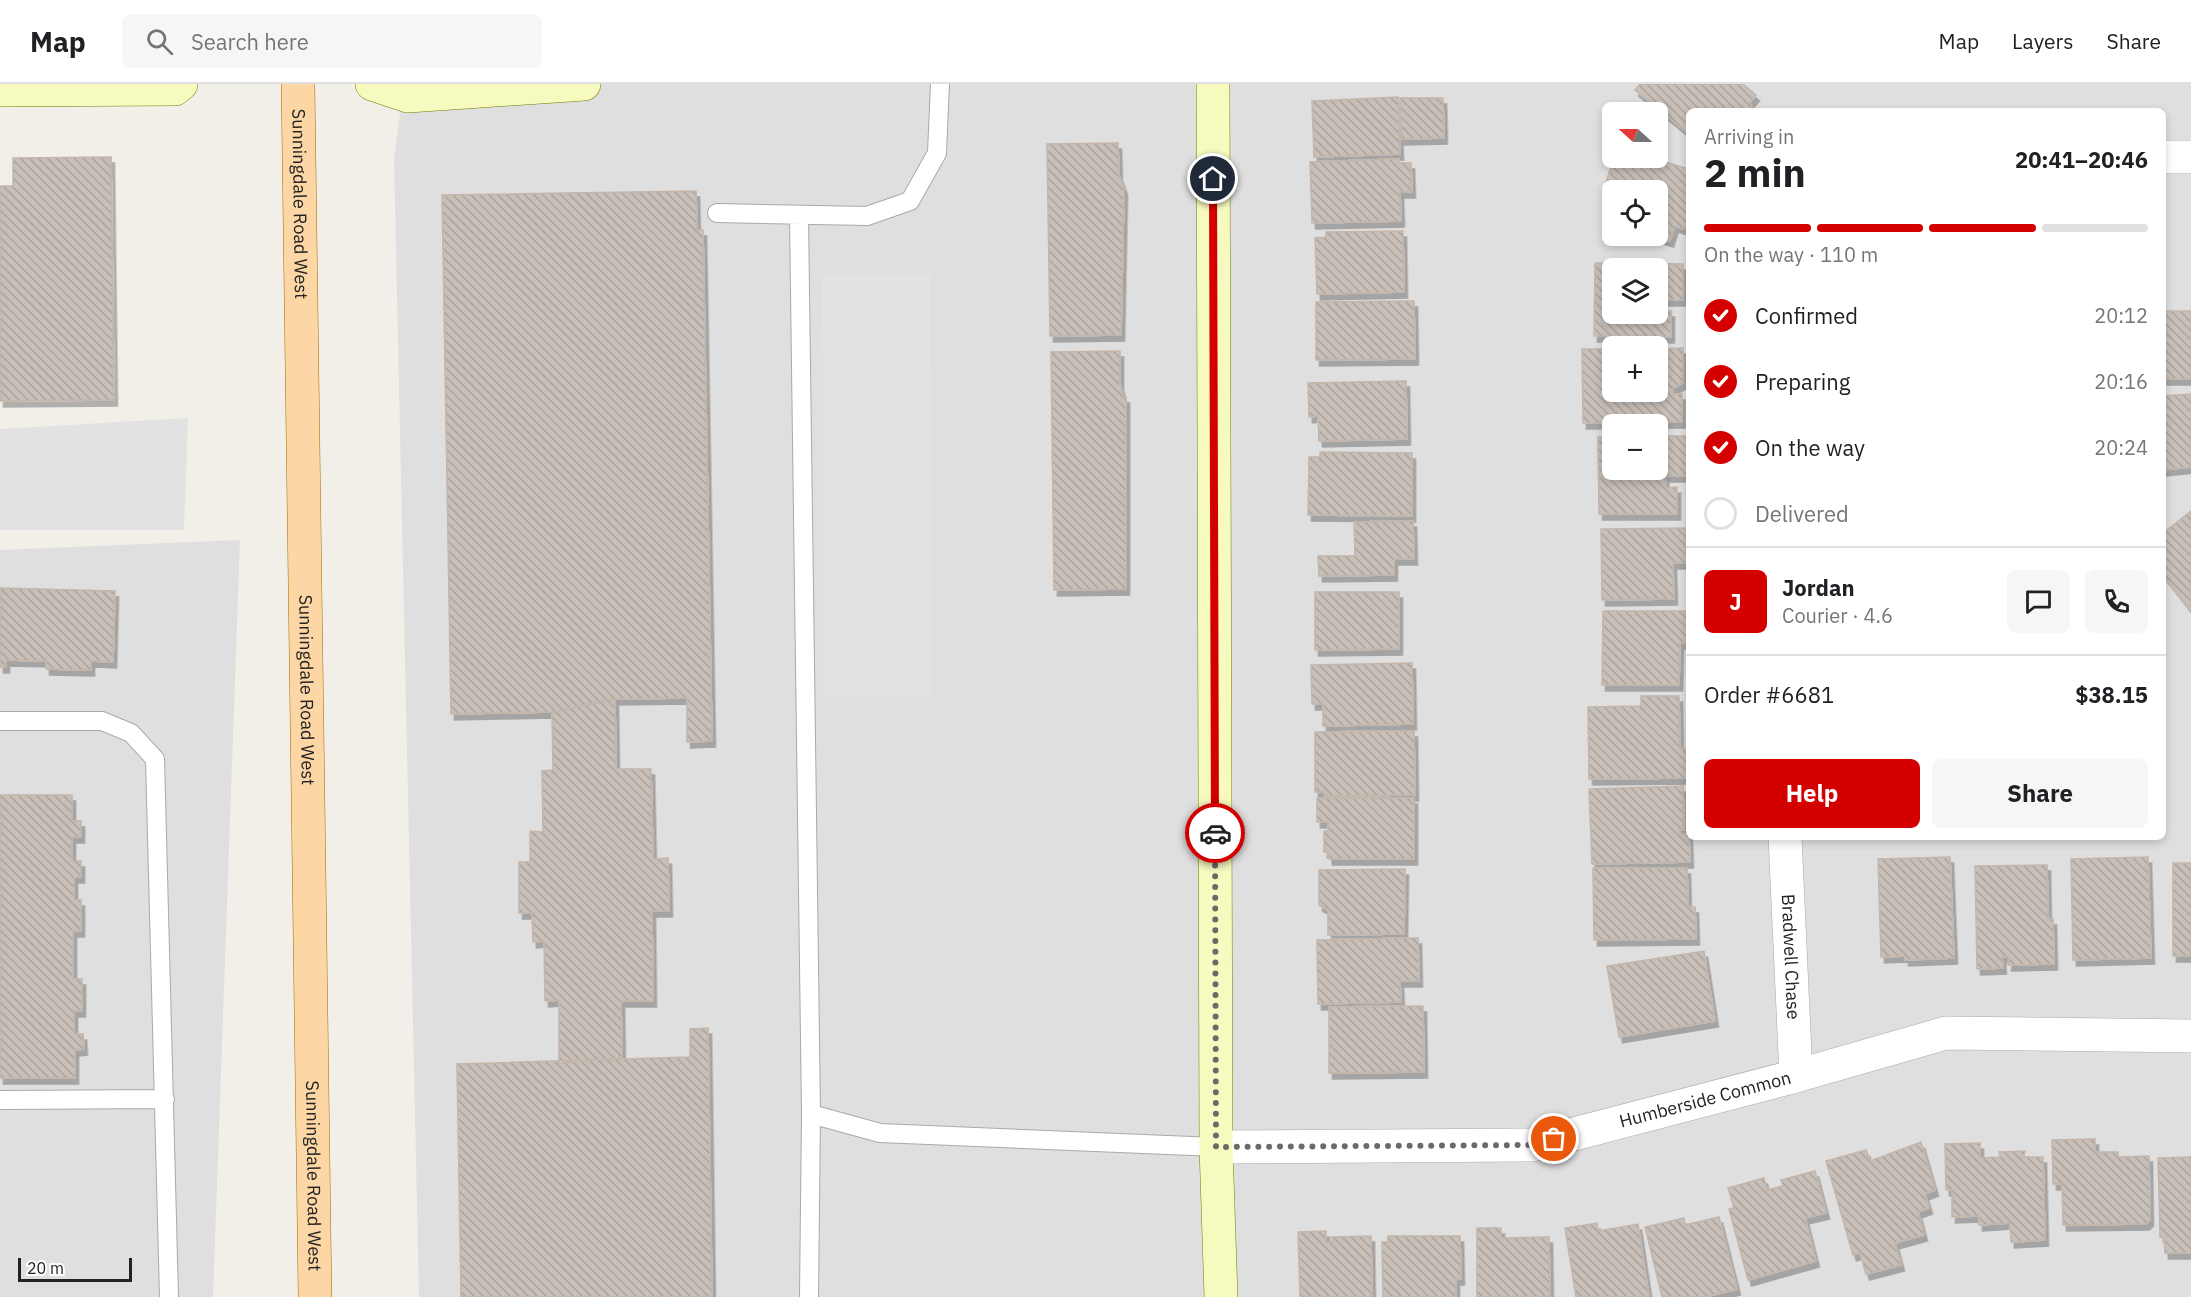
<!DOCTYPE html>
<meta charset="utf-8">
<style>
:root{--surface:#fff;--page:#f6f6f6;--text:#202124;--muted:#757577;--line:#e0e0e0;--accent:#d40000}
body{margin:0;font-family:"IBM Plex Sans",sans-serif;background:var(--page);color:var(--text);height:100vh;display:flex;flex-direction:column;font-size:22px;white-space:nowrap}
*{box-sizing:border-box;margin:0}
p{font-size:20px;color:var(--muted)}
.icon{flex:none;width:33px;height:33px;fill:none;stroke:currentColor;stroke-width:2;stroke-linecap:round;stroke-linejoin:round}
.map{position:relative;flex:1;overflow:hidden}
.panel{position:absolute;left:1686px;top:24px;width:480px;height:732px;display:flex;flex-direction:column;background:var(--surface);border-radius:9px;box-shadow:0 3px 9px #0003}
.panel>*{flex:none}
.needle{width:39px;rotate:291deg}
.controls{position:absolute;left:1602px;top:18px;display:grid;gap:12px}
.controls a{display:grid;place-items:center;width:66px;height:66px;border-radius:9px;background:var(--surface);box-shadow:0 3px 9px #0003;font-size:30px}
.scale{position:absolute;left:18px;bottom:15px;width:114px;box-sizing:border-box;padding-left:6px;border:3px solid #222;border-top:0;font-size:16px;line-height:21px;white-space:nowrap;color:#222;-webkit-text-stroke:4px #fff;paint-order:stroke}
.pin{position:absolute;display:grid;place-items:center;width:51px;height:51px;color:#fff;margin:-26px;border:3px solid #fff;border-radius:50%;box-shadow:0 2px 6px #0007}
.courier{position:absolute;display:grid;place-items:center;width:60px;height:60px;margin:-30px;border:4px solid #d40000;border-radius:50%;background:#fff;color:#222;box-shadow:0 2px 8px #0007}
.head em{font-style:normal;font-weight:700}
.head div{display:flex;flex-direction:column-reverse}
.head{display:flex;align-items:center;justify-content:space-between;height:102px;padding:0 18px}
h1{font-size:39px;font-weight:700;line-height:45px}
.bar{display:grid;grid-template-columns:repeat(4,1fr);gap:9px 6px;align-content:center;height:72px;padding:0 18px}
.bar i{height:8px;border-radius:4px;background:var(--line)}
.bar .active{background:var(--accent)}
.bar p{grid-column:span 4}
.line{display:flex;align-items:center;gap:15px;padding:0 18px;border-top:2px solid var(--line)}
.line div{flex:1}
.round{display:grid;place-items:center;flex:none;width:63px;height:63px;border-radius:9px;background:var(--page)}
ol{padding:0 18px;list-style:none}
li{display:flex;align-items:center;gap:18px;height:66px}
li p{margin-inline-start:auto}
li .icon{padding:6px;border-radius:50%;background:var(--accent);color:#fff;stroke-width:4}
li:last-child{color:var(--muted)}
li i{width:33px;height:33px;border:3px solid var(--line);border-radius:50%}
.primary-button{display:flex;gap:12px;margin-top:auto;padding:12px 18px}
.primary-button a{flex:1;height:69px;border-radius:9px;background:var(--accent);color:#fff;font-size:24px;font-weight:700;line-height:69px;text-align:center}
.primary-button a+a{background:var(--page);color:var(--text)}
header{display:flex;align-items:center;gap:36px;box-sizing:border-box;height:84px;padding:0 30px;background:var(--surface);border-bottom:2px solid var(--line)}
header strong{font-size:28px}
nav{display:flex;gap:33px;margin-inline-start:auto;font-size:21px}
.search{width:420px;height:54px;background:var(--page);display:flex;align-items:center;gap:15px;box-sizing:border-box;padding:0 21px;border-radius:9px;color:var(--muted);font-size:22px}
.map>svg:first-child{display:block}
.residential{fill:#e0dfdf;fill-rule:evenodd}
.parking{fill:#e2e2e2}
.building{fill:url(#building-back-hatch);stroke:#c4b6ab;stroke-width:1.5;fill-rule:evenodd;filter:url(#shadow)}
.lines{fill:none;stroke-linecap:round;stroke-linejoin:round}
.lane-casing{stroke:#a9a9a9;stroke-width:20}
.street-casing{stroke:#a9a9a9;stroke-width:34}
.secondary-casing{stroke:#707d05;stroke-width:34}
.primary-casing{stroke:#a06b00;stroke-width:34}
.lane{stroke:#fff;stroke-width:18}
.street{stroke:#fff;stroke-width:33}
.secondary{stroke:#f7fabf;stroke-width:33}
.primary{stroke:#fcd6a4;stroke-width:33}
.done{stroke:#6b6a68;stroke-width:6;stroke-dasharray:0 10.8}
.route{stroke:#d40000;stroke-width:8}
.labels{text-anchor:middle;stroke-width:6;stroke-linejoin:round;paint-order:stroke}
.street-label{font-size:18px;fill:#222;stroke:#fff}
</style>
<header>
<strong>Map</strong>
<div class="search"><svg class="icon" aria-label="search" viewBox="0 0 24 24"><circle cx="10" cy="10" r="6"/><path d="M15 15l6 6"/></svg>Search here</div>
<nav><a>Map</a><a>Layers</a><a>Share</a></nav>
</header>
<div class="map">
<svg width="2191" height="1213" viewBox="0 0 2191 1213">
<defs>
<pattern id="building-back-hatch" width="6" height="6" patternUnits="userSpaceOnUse" patternTransform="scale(1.5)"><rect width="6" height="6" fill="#c7bfb8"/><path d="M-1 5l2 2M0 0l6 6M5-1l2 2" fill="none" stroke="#aba49e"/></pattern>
<filter id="shadow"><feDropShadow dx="3.5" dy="6" stdDeviation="0" flood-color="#0004"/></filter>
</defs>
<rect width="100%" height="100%" fill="#f2efe9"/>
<path class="residential" d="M404,0h1787v1213h-1772l-25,-1138zM1689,27h474v726h-474zM1612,28h46v46h-46zM1612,106h46v46h-46zM1612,184h46v46h-46zM1612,262h46v46h-46zM1612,340h46v46h-46z
M240,456l-27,757h-213v-747z"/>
<path class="parking" d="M930,190l2,421h-107l-3,-420z
M188,334l-4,112h-184v-101z"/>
<path class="building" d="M1640,0h103l13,11 -7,8 3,3 -4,5h-59v23l-54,-44z
M1398,13l2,57 -86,3 -2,-56z
M1400,14h43l1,40 -43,1z
M1118,59l1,32 5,14 -3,146 -71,1 -3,-192z
M111,73l3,243 -114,1v-215h13v-28z
M1614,74h38l37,11v48l-5,12 -9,-3 -5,15 -17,-5h5v-46h-40l-13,-5z
M1399,75l1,4h11l1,29h-12l1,29 -89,2 -2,-61z
M696,107l1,39h6l9,511 -25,1v-44l-72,1 -63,13 -101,2 -9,-519z
M1403,147l1,61 -87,2 -2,-56 11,-1v-5z
M1595,179l88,1v36h-20v11h8v26l-77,-1zM1612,184h46v46h-46z
M1414,217l1,58 -99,1v-58z
M2163,227h28v68h-28z
M1683,264v35l-10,5v6h9v28l-99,1 -1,-74h30v43h46v-43z
M1120,267v33l3,13h3v192l-72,1 -3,-238z
M1406,297l1,58 -88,2 -1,-25 -9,1 -1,-34z
M2191,310v73l-28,3v-74z
M1658,352h29l1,40h-23l1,12 11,-1v27h-78l-1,-77h14v33h46z
M1320,368l92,1v63l-104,-1 1,-58h11z
M2191,427v97l-1,1 -27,-34v-42z
M1413,437l1,38h-20v16l-75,1 -1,-20h37l-1,-34z
M1686,444v35h-13l1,36 -72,1 -1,-71z
M0,504l115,3 -2,71 -22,-1v9l-45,-1v-8l-40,-1v7h-6z
M1315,508h84v57l-84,1z
M1603,527h86v32h-9l-1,42h-77z
M1412,579l1,61 -90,2v-22h-11l-1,-39z
M1641,612h38l1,53 7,-1v30l-98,1 -1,-72 53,-1z
M615,615l1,70h35l2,90 15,-1 1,53h-17l1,90h-32l1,57 -63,5v-63l-14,1 -1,-60 -11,1 -1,-29h-13v-51h11v-31l13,1 -1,-61 11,-1 -1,-58z
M1414,647l1,64 -90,1 -1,-4h-9v-60z
M1683,702l1,44h-5l1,4h9l1,28 -98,2 -3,-75z
M0,711h72v26h9v16h-9v24h9v16h-7v23h7v31h-8v48h9v32h-8v23h9l1,15 -9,1v28h-75z
M1317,714h97v61h-85l-1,-7h-4v-21h4v-9h-11z
M1950,773l4,101 -49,2v-4l-24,1 -3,-98z
M2148,773l3,101 -78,2 -2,-101z
M2173,779h18v93h-18z
M2047,781l1,54h5l1,45 -46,1 1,-8h-7l1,11 -26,1 -2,-103z
M1593,784h94l1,39h7l1,32 -102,1z
M1405,785l-1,65 -76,1v-25l-9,-5v-35z
M1418,854l1,43h-19l1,21 -83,2 -1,-64z
M1704,867l11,70 -96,16 -12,-71z
M1423,922l1,66 -95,1v-66z
M708,944l4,269h-251l-4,-233 233,-7v-28z
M2095,1055v13h23v5l31,-1 1,64 -4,4 -83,1 -1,-41h-9l-1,-44z
M1921,1058l14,48 -10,4 4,14 -11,4 6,23 -29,8 6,22 -35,9 -6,-21 -7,2 -27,-94 40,-11 4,11z
M1980,1059v15l20,-1 -1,-5 26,-1 -1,6h19l2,83 -34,2 -1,-19 -31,2v-9l-27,1v-27h-6l-1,-46z
M2191,1073v96h-26l-1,-15 -4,-1 -2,-79z
M1815,1087l11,42 -21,5 11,43 -68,19 -19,-71 5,-1 -6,-20 36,-10 3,12 16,-4 -2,-6z
M1719,1133l18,72 -32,8h-43l-17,-70 39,-9 1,7z
M1597,1139l1,8 40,-7 11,73h-73l-11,-69z
M1477,1144h24v10l48,-1 1,60h-73z
M1326,1147v11h6v-5l39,-1 1,61h-72l-2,-65z
M1388,1152h72l1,43h-5v18h-73l-1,-55h6z"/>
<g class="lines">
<g class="lane-casing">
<path id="lane" d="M717,129l150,3 43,-15 27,-48 3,-69
M799,132l12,898 69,19 336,14
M0,637h102l29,12 24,26 14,538
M0,1016l165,-1
M809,1213l2,-183"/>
</g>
<g class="street-casing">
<g id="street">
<path d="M2163,73h28"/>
<path id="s1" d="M1785,753l11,239"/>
<path id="s2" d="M1216,1063l316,-2 264,-69 150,-43 245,3"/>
</g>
</g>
<g class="secondary-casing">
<path id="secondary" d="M372,0l36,12 176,-12
M1213,0l3,1063 5,150
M0,6l175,-1 6,-5"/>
</g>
<g class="primary-casing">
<g id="primary">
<path id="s3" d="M298,0l17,1213"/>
</g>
</g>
<use href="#lane" class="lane"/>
<use href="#street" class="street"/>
<use href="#secondary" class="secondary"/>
<use href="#primary" class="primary"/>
</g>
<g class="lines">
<path class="done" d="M1215,749l1,314 317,-2 21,-6"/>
<path class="route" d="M1213,95l2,654"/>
</g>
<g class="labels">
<g class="street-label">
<text dy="6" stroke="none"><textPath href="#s3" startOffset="120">Sunningdale Road West</textPath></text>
<text dy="6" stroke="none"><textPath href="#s3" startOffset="606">Sunningdale Road West</textPath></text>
<text dy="6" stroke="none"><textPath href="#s1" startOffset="120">Bradwell Chase</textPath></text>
<text dy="6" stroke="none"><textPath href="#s2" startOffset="495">Humberside Common</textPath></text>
<text dy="6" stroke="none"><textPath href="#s3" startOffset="1092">Sunningdale Road West</textPath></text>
</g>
</g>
</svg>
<div class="controls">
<a><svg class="needle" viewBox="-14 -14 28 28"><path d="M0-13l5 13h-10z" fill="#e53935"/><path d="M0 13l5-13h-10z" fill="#757577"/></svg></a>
<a><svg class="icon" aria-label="locate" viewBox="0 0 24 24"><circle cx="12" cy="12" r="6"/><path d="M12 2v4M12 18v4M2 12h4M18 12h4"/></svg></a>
<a><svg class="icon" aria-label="layers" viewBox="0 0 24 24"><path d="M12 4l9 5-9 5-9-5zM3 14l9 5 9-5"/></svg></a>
<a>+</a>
<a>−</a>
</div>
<div class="scale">20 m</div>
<div class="pin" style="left:1554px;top:1055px;background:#ea580c"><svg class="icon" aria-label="bag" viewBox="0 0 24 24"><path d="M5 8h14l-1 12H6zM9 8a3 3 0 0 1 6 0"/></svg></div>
<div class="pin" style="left:1213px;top:95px;background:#1f2937"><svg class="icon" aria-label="home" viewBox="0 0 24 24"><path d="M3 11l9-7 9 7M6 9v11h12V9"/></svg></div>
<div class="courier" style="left:1215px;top:749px"><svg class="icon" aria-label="car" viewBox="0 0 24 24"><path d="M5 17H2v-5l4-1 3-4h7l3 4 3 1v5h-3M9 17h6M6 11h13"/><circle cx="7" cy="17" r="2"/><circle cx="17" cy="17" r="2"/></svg></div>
<section class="panel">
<div class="head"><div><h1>2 min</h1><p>Arriving in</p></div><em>20:41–20:46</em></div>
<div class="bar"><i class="active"></i><i class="active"></i><i class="active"></i><i></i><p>On the way · 110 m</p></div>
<ol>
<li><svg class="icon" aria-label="check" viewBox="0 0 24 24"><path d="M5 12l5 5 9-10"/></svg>Confirmed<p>20:12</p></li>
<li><svg class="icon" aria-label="check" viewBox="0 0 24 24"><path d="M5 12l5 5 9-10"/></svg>Preparing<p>20:16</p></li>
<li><svg class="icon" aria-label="check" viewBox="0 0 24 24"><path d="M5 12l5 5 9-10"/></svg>On the way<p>20:24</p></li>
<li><i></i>Delivered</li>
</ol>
<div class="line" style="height:108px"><b class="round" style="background:var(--accent);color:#fff">J</b><div><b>Jordan</b><p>Courier · 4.6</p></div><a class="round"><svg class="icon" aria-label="chat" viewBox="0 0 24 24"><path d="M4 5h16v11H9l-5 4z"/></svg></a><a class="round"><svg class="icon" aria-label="phone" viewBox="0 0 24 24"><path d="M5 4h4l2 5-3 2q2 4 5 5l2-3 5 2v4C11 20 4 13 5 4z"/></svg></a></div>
<div class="line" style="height:78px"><div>Order #6681</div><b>$38.15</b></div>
<div class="primary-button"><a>Help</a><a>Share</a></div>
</section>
</div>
